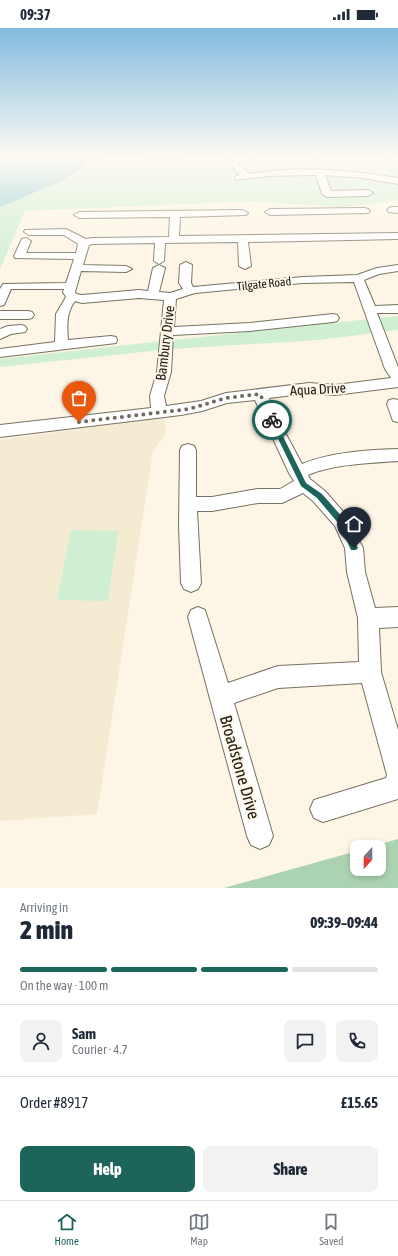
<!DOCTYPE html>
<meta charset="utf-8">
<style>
:root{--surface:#fff;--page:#f2f2f3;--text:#1f2937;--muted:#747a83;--line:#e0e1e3;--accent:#1d655b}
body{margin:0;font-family:"Asap Condensed",sans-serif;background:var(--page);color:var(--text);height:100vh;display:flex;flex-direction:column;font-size:15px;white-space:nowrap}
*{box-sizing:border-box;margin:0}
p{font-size:13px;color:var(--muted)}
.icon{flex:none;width:22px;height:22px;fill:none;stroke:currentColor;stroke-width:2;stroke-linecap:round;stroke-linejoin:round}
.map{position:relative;height:860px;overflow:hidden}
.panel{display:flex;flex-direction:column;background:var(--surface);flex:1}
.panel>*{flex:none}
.needle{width:26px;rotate:201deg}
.buttons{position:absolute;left:350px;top:812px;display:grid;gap:8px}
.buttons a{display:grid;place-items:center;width:36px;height:36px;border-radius:8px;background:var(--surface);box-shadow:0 2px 6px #0003;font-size:20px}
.pin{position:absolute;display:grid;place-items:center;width:34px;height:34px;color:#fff;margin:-41px -17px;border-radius:50% 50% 50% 0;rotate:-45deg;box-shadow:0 0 4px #0007}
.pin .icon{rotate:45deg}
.courier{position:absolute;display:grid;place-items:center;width:40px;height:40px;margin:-20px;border:3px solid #1d655b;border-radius:50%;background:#fff;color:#222;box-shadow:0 1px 5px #0007}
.head em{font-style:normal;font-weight:800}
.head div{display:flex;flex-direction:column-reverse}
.head{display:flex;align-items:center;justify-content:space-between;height:68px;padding:0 20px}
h1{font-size:26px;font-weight:800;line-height:30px}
.bar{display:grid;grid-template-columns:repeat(4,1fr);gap:6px 4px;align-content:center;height:48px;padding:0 20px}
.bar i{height:5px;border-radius:3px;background:var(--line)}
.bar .selected{background:var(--accent)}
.bar p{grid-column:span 4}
.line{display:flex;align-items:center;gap:10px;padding:0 20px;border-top:1px solid var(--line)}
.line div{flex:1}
.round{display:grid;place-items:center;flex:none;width:42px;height:42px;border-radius:8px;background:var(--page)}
.button{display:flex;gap:8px;margin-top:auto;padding:8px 20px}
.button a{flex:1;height:46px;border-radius:8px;background:var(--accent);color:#fff;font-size:16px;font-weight:800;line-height:46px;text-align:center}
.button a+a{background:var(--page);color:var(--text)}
.status{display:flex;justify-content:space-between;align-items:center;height:28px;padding:0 20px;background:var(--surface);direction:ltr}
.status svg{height:11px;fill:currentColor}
.dock{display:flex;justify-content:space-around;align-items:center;height:56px;border-top:1px solid var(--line);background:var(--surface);font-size:11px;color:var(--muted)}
.dock a{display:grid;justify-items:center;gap:2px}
.dock .selected{color:var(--accent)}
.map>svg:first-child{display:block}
.built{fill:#f5ebd3}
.green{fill:#ceefd2}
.forest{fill:#acd3b1}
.water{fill:#8ac6d2}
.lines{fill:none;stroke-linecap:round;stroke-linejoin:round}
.minor-casing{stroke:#777162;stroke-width:2}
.minor{fill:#fff;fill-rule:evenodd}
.route{fill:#1d655b}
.done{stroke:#6f6b61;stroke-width:4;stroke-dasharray:0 7.2}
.labels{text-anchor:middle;stroke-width:4;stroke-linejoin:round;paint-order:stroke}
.far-street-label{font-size:12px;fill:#23201a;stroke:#fdf5e5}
.street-label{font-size:14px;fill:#23201a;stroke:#fdf5e5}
.near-street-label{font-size:17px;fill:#23201a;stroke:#fdf5e5}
</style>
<div class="status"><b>09:37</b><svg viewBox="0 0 49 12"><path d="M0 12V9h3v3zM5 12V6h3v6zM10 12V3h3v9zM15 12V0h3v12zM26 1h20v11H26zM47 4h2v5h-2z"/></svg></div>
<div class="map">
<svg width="398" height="860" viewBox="0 0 398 860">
<rect width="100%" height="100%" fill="#fdf5e5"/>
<path class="built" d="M165,389l1,16 -13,18 -56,363 -97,7v-381z"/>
<path class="green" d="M0,129h398v43l-56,7 -89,-6 -228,10 -25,58z
M398,288v14l-79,10 -148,9 2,-9z
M162,313l-1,9 -161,17v-8z
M71,502l47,1 -10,70 -51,-1z"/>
<path class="forest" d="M398,811v49h-174l133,-37v18h22v-22h-9z"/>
<path class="water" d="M0,129h197l-26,4 -44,-3 -32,2 -10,3 -4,6 -24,14 -57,24z"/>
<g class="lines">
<g class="minor-casing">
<path id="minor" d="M239,129h18l-1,2 -19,3 12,12c49,-9 100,-4 149,4v6l-35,-6 -38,-3 6,16 37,-1 5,3 -5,3 -41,1 -5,-3 -6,-19 -49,1 -31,4 -1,-2 1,-2 4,-1 -13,-14 1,-2z
M312,129h79l1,1 -4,2c-14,1 -68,5 -76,-3z
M392,179h6v6l-9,-1 -2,-2 2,-2z
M365,180l3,1 2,2 -2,2 -98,2 -5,-3 5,-3z
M243,182l5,3 -2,2 -66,2 -1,19 219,-3v6l-150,3 3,24 -6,3 -6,-3 -1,-24 -73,1 -1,18 -5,3 -5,-3 1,-18 -63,1 -3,1 -6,20 43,1 6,3 -6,3 -45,-1 -6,21 1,2 6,1 57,-5 9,1 5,-23 6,-3 6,3 -6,24 11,1 13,-4 -4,-6 1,-18 6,-3 6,3 -1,18 2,4 110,-10 54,-2 20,-7 21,-3v6l-19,3 -15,6 11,26 23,-1v8h-21l21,54v20l-63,8 -26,-2 -40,5 4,12 29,54c29,-12 65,-14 96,-15v12c-28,2 -64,3 -90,14l2,4 15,12 22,25 16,32 2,24 10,36 23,-1v20l-19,1 2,44 17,58v69l-75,23 -9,-4 -4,-9 4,-9 72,-22 1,-3 -25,-92 -84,5 -44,15 39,133 -4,9 -9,4 -9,-4 -4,-9 -59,-219 3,-7 7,-3 7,3 23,73 50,-17 81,-4 -1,-44 -11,-46 -2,-24 -10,-22 -22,-25 -10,-8 -21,10h-24l-46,8h-15l4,72 -3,6 -7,3 -7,-3 -3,-6 -2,-57 1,-76 2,-4 6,-2 6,2 2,4v47h16l46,-8h22l14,-8 -5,-8 -34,-73 -28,3 -25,8 -21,4 -181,22v-12l151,-17 -1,-12 7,-24 7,-72 -25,-2 -57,5 -7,-2c-9,12 -8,25 -7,39l43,-4 5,1 1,3 -1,3 -116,14v-8l55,-7 1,-28 10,-17 -3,-5 1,-3h-53l-7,16 -4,1v-17l3,-5 63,-1 8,-24 -59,-1 -1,-2 8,-17 4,-1 5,3 -5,12h50l2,-9 -14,-9h-35l-5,-3 1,-2 41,-1 20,10 6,-1 77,-1 1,-20 -91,1 -5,-3 5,-3zM354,254l31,87 6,9 -56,7 -26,-2 -83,10 -25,8 -35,5 -2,-10 7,-24 2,-37 77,-4 83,-9 4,-1 2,-3 -2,-3 -4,-1 -83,9 -76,4 2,-28 19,-6 108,-10z
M0,283h28l4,1 2,3 -2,3 -4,1h-28z
M21,297l4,1 2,3 -2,3 -14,2 -11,5v-10l8,-3z
M394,371l4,1v22l-5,-1 -6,-17 2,-4z"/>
</g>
<use href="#minor" class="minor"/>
</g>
<linearGradient id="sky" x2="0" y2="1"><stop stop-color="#82bbdf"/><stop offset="0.52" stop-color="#fefaf3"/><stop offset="1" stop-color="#fefaf3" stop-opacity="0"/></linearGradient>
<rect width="398" height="249" fill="url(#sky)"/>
<path class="route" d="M272,390l3,2 31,63 16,11 22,25 14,29 -2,2h-5l-12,-26 -22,-26 -16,-12 -32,-66z"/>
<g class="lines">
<path class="done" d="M79,394l110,-13 37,-11 34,-4 12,26"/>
</g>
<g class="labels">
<g class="far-street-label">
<text transform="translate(264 256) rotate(-6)" y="4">Tilgate Road</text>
</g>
<g class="street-label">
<text transform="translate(165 315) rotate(-83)" y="5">Bambury Drive</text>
<text transform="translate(318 361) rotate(-3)" y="5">Aqua Drive</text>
</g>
<g class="near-street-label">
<text transform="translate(240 739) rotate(74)" y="6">Broadstone Drive</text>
</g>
</g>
</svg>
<div class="buttons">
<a><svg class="needle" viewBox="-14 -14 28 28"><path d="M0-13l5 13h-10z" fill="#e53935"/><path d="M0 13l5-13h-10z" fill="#747a83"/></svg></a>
</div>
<div class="pin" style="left:79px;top:394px;background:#ea580c"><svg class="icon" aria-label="bag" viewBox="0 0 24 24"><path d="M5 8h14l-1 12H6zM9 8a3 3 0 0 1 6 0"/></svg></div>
<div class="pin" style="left:354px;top:520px;background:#1f2937"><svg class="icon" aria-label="home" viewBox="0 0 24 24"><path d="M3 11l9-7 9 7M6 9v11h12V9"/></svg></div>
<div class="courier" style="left:272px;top:392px"><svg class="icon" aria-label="bike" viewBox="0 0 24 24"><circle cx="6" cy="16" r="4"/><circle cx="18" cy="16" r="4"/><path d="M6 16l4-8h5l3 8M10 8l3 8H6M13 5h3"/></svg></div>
</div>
<section class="panel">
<div class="head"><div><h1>2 min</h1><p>Arriving in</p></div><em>09:39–09:44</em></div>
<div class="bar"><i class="selected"></i><i class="selected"></i><i class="selected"></i><i></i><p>On the way · 100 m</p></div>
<div class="line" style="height:72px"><a class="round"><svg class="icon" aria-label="person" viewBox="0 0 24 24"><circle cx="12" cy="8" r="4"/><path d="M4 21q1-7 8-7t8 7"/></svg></a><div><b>Sam</b><p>Courier · 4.7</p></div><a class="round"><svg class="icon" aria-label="chat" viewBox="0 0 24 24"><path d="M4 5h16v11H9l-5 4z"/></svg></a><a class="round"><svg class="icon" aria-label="phone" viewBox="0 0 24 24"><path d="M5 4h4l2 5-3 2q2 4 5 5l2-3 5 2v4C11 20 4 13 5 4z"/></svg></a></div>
<div class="line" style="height:52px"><div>Order #8917</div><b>£15.65</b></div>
<div class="button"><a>Help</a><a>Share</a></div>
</section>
<nav class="dock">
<a class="selected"><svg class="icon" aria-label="home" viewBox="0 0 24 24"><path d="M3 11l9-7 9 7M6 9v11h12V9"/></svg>Home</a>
<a><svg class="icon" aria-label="map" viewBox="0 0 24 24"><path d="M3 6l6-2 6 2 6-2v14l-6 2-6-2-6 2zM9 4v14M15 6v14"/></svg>Map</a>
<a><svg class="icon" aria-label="saved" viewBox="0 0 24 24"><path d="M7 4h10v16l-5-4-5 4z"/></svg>Saved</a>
</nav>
